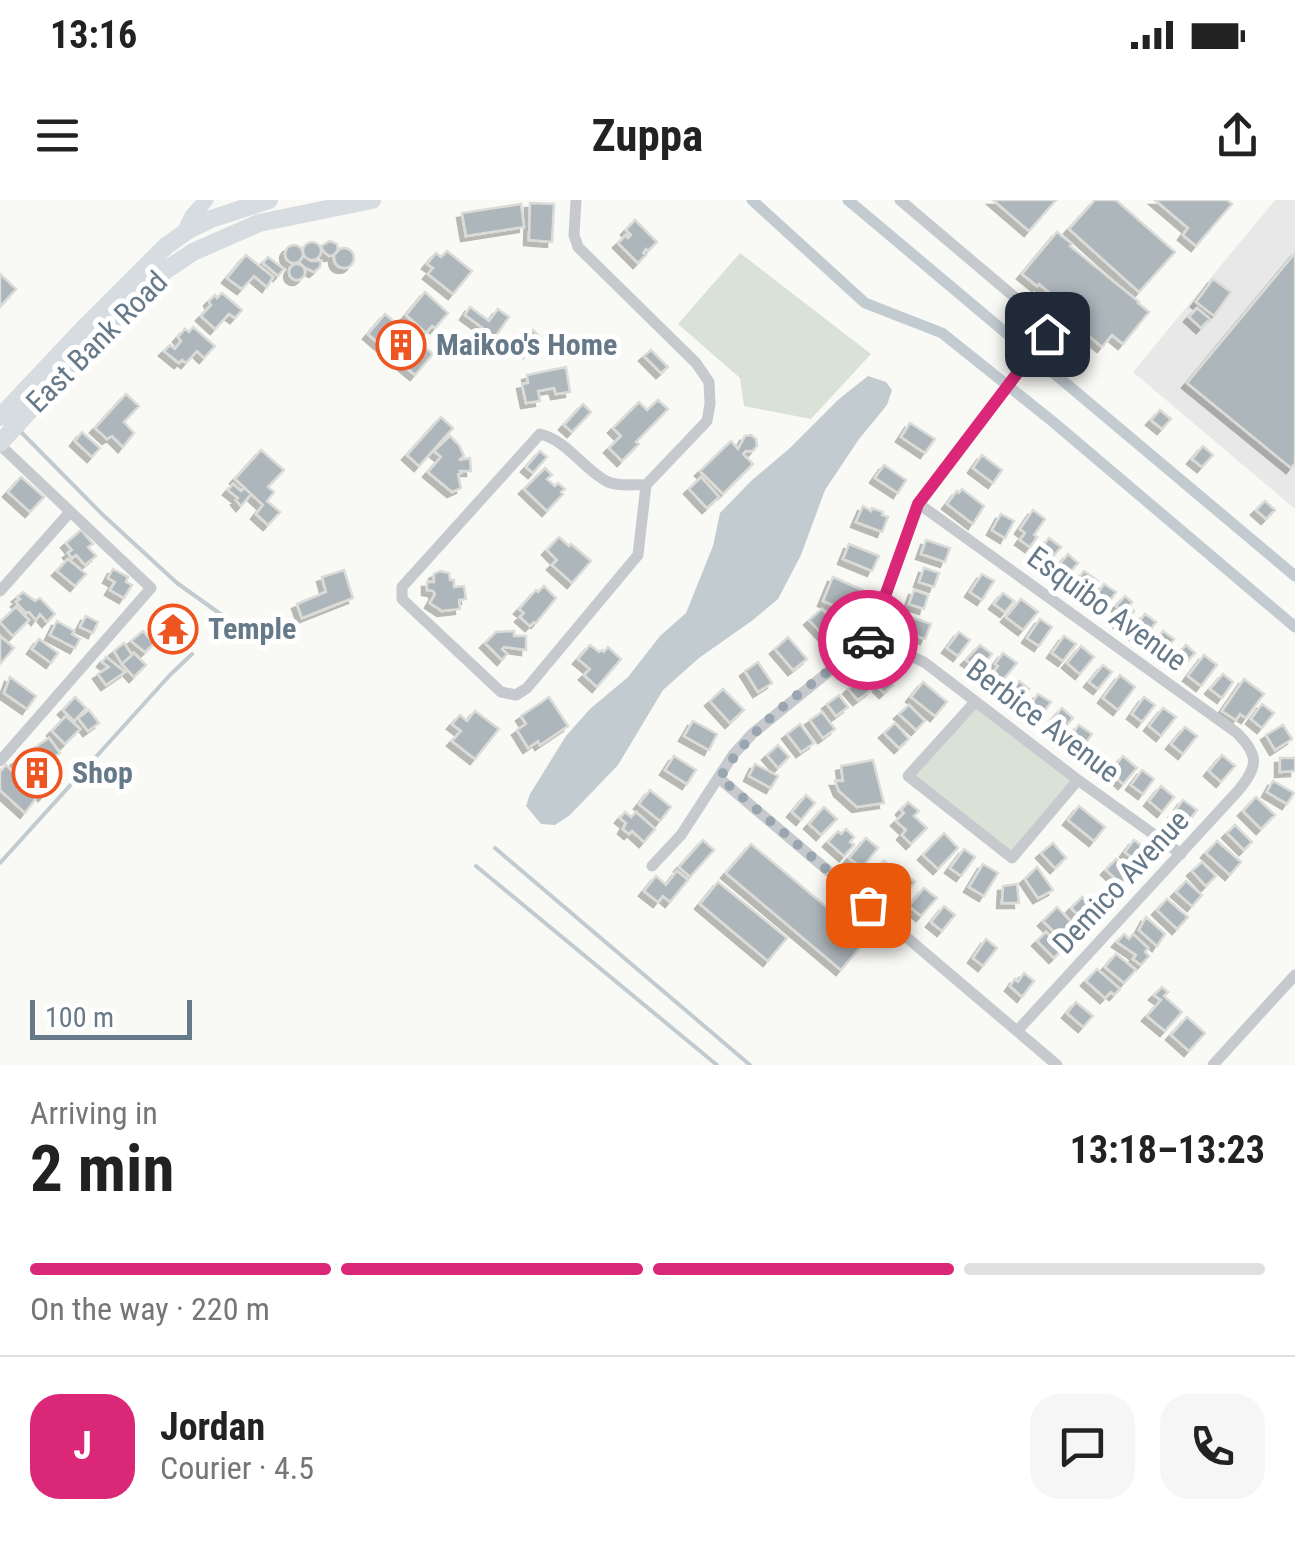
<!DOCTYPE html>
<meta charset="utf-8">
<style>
:root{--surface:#fff;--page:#f6f6f6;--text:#222;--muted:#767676;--line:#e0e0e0;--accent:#db2777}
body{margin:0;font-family:"Roboto Condensed",sans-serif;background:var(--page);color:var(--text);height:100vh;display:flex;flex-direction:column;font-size:38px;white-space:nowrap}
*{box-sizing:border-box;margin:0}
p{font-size:32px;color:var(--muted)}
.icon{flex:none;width:55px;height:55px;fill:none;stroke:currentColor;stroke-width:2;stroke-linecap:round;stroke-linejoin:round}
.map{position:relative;height:865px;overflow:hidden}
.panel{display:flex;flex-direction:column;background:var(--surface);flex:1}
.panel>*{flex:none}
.scale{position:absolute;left:30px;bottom:25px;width:162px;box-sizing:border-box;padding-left:10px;border:5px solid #667989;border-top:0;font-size:28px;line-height:35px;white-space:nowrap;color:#667989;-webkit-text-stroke:8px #fff;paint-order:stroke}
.pin{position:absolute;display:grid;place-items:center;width:85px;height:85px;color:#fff;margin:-42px;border-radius:20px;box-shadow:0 5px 15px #0006}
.courier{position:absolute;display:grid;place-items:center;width:100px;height:100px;margin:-50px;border:8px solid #db2777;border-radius:50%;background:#fff;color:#222;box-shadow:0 2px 12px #0007}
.head em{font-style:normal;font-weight:700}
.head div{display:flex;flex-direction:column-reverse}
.head{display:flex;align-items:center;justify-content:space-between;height:170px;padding:0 30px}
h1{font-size:65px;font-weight:700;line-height:75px}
.bar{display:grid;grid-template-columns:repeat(4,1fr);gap:15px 10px;align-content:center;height:120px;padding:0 30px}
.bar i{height:12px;border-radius:8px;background:var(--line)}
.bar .active{background:var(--accent)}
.bar p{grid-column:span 4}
.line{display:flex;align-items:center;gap:25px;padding:0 30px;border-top:2px solid var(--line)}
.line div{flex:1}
.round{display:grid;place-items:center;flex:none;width:105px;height:105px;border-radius:30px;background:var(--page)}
.status{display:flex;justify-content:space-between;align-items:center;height:70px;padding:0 50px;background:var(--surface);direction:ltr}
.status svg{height:28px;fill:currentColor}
header{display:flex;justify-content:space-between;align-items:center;height:130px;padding:0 30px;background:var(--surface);font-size:45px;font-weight:700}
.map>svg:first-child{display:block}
.built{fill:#e7e8e7}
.green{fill:#dae1d7}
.water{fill:#c1cbd0}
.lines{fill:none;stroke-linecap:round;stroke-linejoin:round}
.stream{stroke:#c1cbd0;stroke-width:4}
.canal{stroke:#c1cbd0;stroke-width:11}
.building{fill:#adb6bb;stroke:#dbdbd8;stroke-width:2.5;filter:url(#shadow)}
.minor{stroke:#c6cace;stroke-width:11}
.secondary{stroke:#d6dce0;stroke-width:15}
.primary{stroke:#d6dce0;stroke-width:18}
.done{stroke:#99a6af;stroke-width:10;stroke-dasharray:0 18}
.route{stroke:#db2777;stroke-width:12}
.labels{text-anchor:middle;stroke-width:10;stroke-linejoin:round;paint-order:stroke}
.street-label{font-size:30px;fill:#667989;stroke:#fff}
.poi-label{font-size:30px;font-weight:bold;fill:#667989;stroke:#fff;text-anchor:start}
</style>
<div class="status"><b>13:16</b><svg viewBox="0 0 49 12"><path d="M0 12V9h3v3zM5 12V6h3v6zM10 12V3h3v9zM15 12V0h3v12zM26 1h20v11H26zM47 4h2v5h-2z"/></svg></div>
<header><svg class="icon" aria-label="menu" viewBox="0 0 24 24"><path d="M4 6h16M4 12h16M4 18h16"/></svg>Zuppa<svg class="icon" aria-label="share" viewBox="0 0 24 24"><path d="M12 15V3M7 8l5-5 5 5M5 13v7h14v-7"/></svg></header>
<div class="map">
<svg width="1295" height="865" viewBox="0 0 1295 865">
<defs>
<filter id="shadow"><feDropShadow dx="-5" dy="5" stdDeviation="0" flood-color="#0004"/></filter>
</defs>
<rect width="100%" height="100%" fill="#f9f9f6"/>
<path class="built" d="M1275,0h20v309l-162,-137z"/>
<path class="green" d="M740,53l131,101 -60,65 -67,-13 -4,-28 -62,-54z
M975,502l103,78 -66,78 -104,-82z"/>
<path class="water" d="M868,176l18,6 6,8 -5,15 -28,34 -34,51 -24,65 -23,44 -25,21 -54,38 -36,32 -45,75 -48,50 -15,10 -14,-1 -15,-18 4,-12 36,-58 24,-27 38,-32 32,-41 26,-23 27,-67 7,-33 31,-32 39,-33 49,-49z"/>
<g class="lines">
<path class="stream" d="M19,230l84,85 74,68 49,35
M495,648l255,217
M0,663l170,-188 22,-21
M476,666l241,199"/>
<path class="canal" d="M752,0l113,103 77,30 110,88 243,206
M848,0l447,376"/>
</g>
<path class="building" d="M993,0h63l-27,31z
M1095,0h21l59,52 -36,40 -70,-63z
M1155,0h72l5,4 -36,42 -13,-11 5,-7z
M530,3l24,1 -2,38 -23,-2z
M521,4l3,23 -58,9 -4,-23z
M635,20l22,22 -9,9 -2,-2 -3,4 3,2 -8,8 -20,-20 8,-8 2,3 3,-3 -5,-5z
M1057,32l15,12 -2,2 69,56 -1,1 11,9 -26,32 -11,-9 -10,12 -38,-32 5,-6 -30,-25 -2,2 -15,-12z
M330,41l7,3 1,7 -4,4 -5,1 -5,-4 -3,-6z
M303 51a9 9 0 1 1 18 0a9 9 0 1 1-18 0Z
M285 54a9 9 0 1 1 18 0a9 9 0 1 1-18 0Z
M334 58a10 10 0 1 1 20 0a10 10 0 1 1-20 0Z
M447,51l25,20 -19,23 -25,-20 5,-6 -6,-4 9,-11 5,4z
M1295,53v210l-4,5 -104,-85z
M246,55l27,22 -6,10 -13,-11 -12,13 -15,-11z
M303,56l8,5h10l-1,6 -6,5 -9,-4 -6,-6z
M268,57l16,12 -6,7 -15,-13z
M289 72a8 8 0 1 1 16 0a8 8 0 1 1-16 0Z
M0,74l16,15 -16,18z
M1213,79l18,13 -17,24 -18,-14z
M425,92l23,21 -13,15 -3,-2 -6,7 -20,-18z
M222,93l20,17 -7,8 -6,-4 -14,15 -14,-13 10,-11 -2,-4 6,-6 2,3z
M470,107l19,14 9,-12 11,8 -14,20 -30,-22z
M1197,108l13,11 -9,9 -12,-11z
M385,114l12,10 -7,8 14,-3 29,25 -18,21 -12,-10 9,-10 -3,-3 -9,10 -32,-28z
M193,127l22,19 -11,12 -7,-7 -11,12 -4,-3 -3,3 -15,-12 6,-6 5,4 6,-8 -3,-4 7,-8 4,3z
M533,130l8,8 -13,15 -9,-8z
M651,150l17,17 -7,6 -17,-17z
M566,167l4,25 -14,2 -2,-6 -16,3 2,10 -14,2 -4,-19 6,-1 -1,-8z
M126,194l13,12 -15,16 10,11 -11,14 -11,-11 -5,3 -12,-11z
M658,200l10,9 -32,33 3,2 -17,17 -13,-13 12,-12 -8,-8 26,-26 8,8z
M583,204l8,8 -19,20 -8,-7z
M1160,210l11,9 -9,10 -11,-9z
M441,217l12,11 -34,38 -12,-11z
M910,223l25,16 -10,14 -24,-16z
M82,232l18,16 -8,9 -17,-16z
M751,235l5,4 1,7 -4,5h-7l-3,3 10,10 -30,30 -23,-23 31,-30 7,8 7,-13z
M450,236l9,9 5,11 -5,4 11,-2 1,13h-11l1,2 -3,1 3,14 -9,4 -24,-20 13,-15 -7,-6z
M1203,246l10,9 -11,12 -10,-8z
M261,250l23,20 -16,17 6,5 -7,9 13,11 -12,13 -12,-11 7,-9 -28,-26z
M540,251l7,6 -14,16 -7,-6z
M982,255l20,15 -9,13 -20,-15z
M884,265l22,15 -8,13 -23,-15z
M545,268l7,7 -5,4 8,7 3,-3 7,6 -4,3 2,2 -16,17 -23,-22z
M21,277l23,20 -14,15 -22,-20z
M701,277l18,20 -12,11 -18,-19z
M233,284l8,7 3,-3 7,6 -10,12 -5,-6 2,-2 -10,-8z
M962,289l22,17 -11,18 -26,-20 10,-13 2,2z
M1265,301l10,9 -9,9 -10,-9z
M863,306l8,5 1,-3 11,4 -1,3 6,2 -6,15 -26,-10z
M1033,310l12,9 -11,16 3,2 -7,10 -10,-7 5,-7 -5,-4z
M1001,314l13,7 -9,17 -13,-8z
M81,330l12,14 -5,3 8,9 -11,9 -9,-10 -4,3 -4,-5 4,-3 -6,-7z
M559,337l10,9 2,-2 20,17 -19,22 -20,-18 5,-5 -10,-10z
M1049,338l12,9 -16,19 -11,-9z
M926,340l24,8 -5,14 -24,-8z
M849,344l30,12 -7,15 -29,-12z
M1068,354l10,9 -13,15 -10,-8z
M68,359l18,15 -11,12 -18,-15z
M924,368l15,5 -5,14 -15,-5z
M113,369l15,8 -2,5 6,3 -8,13 -14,-8 5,-8 -7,-4z
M344,370l9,28 -51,20 -5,-14 29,-12 -4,-15z
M440,371l9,2 1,7h4v7l10,-1 2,13 -7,1 1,9 -18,2 -12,-8 5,-9 -2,-3 -6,-1v-8h7v-8z
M1084,371l14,10 -12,16 -14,-10z
M982,374l12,7 -12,19 -12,-8z
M833,377l34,15 -10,23 -34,-14z
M1104,384l12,8 -11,16 -12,-8z
M544,386l12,12 -20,25 -2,-1 -4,4 -10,-9 4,-4 -5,-4 17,-19 2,2z
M914,390l14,5 -4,14 -15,-5z
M23,392l12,9 5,-3 15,16 -8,8 -7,-8 -4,6 -7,-8 -3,1 -10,-11 4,-3 -3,-2z
M1003,393l11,8 -9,11 -11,-8z
M1125,396l7,6 -3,4 5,5 -12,15 -11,-9 8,-9 -3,-2z
M1021,399l17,13 -15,18 -17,-13z
M16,407l13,13 -16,16 -13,-14z
M822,409l18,20 -12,11 -19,-20z
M1145,414l11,8 -14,19 -11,-9z
M86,416l12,6 -5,11 -13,-6z
M908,416l23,8 -6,15 -22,-8z
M1040,419l12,8 -13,19 -12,-8z
M173,420l6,4v9l-5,5h-8l3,-7 -8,-5 5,-5z
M57,421l17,10 -2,3 8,5 -5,9 -25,-13z
M143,431l11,13 -9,8 -14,-11z
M514,431v5h12v14l-22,-3 -2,2 5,5 -5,6 -17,-17 11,-11z
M1163,431l11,8 -12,16 -11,-8z
M959,432l11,8 -12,16 -11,-8z
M0,436l14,12 -13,15 -1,-1z
M1064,436l12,8 -13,17 -11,-8z
M788,437l19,22 -14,11 -18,-21z
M39,439l19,14 -7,10 -19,-14z
M124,443l8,12 -10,9 -8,-13z
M590,445l9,7 3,-2 2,2 4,-5 13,12 -24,28 -13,-12 6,-6 -12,-10z
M980,445l12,9 -12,16 -14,-10z
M1186,445l9,8 -14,15 -9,-8z
M1081,446l13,11 -14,17 -13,-11z
M134,453l12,12 -12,12 -12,-13z
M1003,453l14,10 -20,24 -9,-7 10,-14 -3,-2z
M1204,455l13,10 -16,21 -13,-10z
M106,457l19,15 -19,13 -8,-11 11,-7 -7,-5z
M879,461l16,16 -5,4 3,4 -9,8 -20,-21 9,-8 1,2z
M758,462l14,21 -14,9 -13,-21z
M1103,465l9,7 -14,17 -9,-7z
M1223,474l10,8 -11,16 -12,-9z
M1120,475l15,12 -17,23 -15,-12z
M10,477l26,19 -9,13 -23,-16z
M861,478l10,12 -13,10 -10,-11z
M1244,479l20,15 -18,24 -6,-4 -4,6 -14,-9z
M1019,481l10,8 -10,12 -10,-8z
M923,482l24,20 -12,14 -24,-19z
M723,489l21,21 -14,13 -20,-22z
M1038,494l13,8 -11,15 -12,-8z
M839,495l9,12 -12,9 -9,-12z
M75,497l11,11 -12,13 -11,-11z
M549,497l19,29 -28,19 -2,-4 -10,7 -11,-18 9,-6 -5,-8z
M1144,497l11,8 -13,17 -10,-8z
M1262,504l12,9 -12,15 -11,-9z
M909,505l16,16 -9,9 -17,-16z
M1062,508l11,10 -13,14 -11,-9z
M1163,508l13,9 -15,19 -12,-10z
M89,510l10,13 -11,8 -10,-13z
M475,511l24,18 -24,30 -23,-18 9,-10 -9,-7 8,-9 7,6z
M822,512l13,17 -12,9 -13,-18z
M66,516l14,13 -15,15 -13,-13z
M693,521l24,13 -8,16 -25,-14z
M895,523l14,16 -10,9 -15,-15z
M800,524l14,19 -13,9 -14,-18z
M1079,525l13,9 -11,16 -13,-10z
M1283,525l9,14 -17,11 -9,-15z
M1185,527l12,9 -14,18 -12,-10z
M49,538l11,15 -16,11 -10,-16z
M778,545l11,12 -11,11 -11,-13z
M25,554l2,3 5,-3 28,24 -17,18 -28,-28 2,-3 -2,-4z
M1222,555l13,11 -14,16 -12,-11z
M674,556l22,14 -9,14 -22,-14z
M1123,556l14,12 -14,16 -13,-12z
M1280,558h15v13l-15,1z
M873,560l11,43 -27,4 -18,-16 -4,-10h8l-2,-15z
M755,564l23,12 -7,12 -22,-12z
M6,565l31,32 -12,16 -25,-23v-18z
M1142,570l12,9 -11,15 -12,-9z
M1273,581l21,12 -7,11 -20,-12z
M1161,586l13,11 -12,15 -13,-11z
M650,590l21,17 -11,14 -21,-17z
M806,595l9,8 -14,17 -9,-8z
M1256,597l19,18 -14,14 -18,-18z
M1183,600l14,10 -12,16 -14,-10z
M908,602l11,9 -5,5 13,12 -16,16 -9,-9 4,-5 -10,-9 8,-8 -3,-3z
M1079,606l26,21 -11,14 -26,-21z
M824,607l13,12 -16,16 -12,-11z
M625,612l6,5 5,-5 19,17 -11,13 -12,-11 -3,3 -6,-5 3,-6 -6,-5z
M1235,625l17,17 -8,8 -17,-17z
M846,629l8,8 -4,5 4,3 -10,11 -16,-14 10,-11 3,3z
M944,633l14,15 -20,21 -15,-14z
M866,638l12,10 -16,20 -13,-10z
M703,640l11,10 -24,27 -11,-10z
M1134,640l16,12 -10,12 -15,-12z
M1217,641l24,21 -11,13 -24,-22z
M1053,643l13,15 -11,10 -14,-15z
M751,644l115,96 -25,30 -115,-97z
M964,649l11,8 -14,19 -11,-8z
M1116,659l15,14 -10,11 -15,-14z
M884,661l9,7 -12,17 -11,-10z
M1202,662l14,14 -10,10 -14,-15z
M983,664l15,9 -14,23 -15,-9z
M1037,667l16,23 -15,8 -13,-19z
M677,671l11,9 -18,22 -7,-6 -5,6 -14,-11 12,-15 10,9z
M902,671l13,11 -15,19 -15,-13z
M1186,681l16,14 -10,11 -16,-14z
M718,682l69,56 -19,23 -68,-57z
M1017,684l2,19h-17l1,-17z
M924,688l13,10 -16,18 -12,-10z
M1082,697l16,15 -10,12 -17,-16z
M1167,699l21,18 -11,12 -20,-19z
M944,706l11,9 -13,16 -11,-9z
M1057,707l18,19 -14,13 -18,-18z
M1146,717l19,17 -8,12 -18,-16z
M1046,732l17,17 -9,9 -17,-17z
M1124,734l5,5 4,-5 15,14 -3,4 4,4 -8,9 -8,-6 3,-4 -19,-13z
M986,739l11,9 -14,18 -10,-8z
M1116,754l20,16 -12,13 -19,-16z
M1097,769l23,20 -6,6 -3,-3 -6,6 -19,-17z
M1024,773l10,8 -12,16 -12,-11 5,-7 3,3z
M1162,787l6,5 -4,4 18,16 -17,19 -18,-15 14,-16 -7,-5z
M1076,802l17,14 -10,11 -16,-14z
M1187,817l18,16 -16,18 -18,-16z"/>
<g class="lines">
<path class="minor" d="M576,0l-2,35 4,12 118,116 13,19 1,22 -3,17 -61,64 -8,70 -111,133 -11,7 -15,-3 -99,-93v-12l138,-153c28,7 42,34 66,47 10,6 29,3 40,4
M0,245l151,143 -151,173
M919,304l318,229c23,23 21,34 0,59l-220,239
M0,391l70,-79
M870,438l54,24 154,118 103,74
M975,502l-67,74 104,82 66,-78
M720,579l337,286
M652,666l29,-31 52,-80 19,-21 118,-96 49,-134 132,-176 -151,-128
M1213,865l82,-90"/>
<path class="secondary" d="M183,34l9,-18 14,-16"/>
<path class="primary" d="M0,217l85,-90 81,-81 24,-17 21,-10 58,-19
M0,243l106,-116 60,-57 27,-18 66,-29 113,-23"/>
</g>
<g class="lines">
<path class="done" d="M868,440c-51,42 -115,81 -148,138l148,127"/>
<path class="route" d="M868,440l2,-2 48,-134 129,-170"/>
</g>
<defs>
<g id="building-ring" transform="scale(2.5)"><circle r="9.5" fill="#fff" stroke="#ee5520" stroke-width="1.5"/><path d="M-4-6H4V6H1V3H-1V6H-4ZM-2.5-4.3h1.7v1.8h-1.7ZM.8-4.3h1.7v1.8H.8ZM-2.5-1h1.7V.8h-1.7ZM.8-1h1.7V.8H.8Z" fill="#ee5520"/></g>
<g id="temple-ring" transform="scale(2.5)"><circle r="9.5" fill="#fff" stroke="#ee5520" stroke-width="1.5"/><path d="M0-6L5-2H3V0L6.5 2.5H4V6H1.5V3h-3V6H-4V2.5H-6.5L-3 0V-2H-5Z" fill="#ee5520"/></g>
</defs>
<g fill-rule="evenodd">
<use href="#building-ring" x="401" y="145"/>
<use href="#temple-ring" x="173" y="429"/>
<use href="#building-ring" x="37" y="573"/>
</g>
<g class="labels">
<g class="street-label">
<text transform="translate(97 142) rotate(-45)" y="10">East Bank Road</text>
<text transform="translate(1107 409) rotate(36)" y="10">Esquibo Avenue</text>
<text transform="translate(1043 521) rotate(37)" y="10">Berbice Avenue</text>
<text transform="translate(1121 682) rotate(-47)" y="10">Demico Avenue</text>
</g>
<g class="poi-label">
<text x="436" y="155">Maikoo's Home</text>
<text x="208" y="439">Temple</text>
<text x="72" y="583">Shop</text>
</g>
</g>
</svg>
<div class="scale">100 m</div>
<div class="pin" style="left:868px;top:705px;background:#ea580c"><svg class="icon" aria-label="bag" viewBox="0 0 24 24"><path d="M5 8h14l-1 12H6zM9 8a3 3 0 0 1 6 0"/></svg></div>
<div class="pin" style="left:1047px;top:134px;background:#1f2937"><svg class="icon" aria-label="home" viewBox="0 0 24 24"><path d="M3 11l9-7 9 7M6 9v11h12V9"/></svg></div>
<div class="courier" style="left:868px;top:440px"><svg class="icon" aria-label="car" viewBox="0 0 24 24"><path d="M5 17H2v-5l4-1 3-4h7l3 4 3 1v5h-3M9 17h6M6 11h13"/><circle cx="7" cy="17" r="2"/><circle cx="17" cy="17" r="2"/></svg></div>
</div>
<section class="panel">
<div class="head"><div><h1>2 min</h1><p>Arriving in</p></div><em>13:18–13:23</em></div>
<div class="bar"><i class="active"></i><i class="active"></i><i class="active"></i><i></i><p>On the way · 220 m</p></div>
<div class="line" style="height:180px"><b class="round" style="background:var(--accent);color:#fff">J</b><div><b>Jordan</b><p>Courier · 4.5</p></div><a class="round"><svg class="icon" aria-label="chat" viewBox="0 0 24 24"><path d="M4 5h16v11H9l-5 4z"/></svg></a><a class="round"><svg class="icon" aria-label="phone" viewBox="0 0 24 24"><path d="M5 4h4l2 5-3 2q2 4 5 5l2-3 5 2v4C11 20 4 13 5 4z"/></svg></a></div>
</section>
